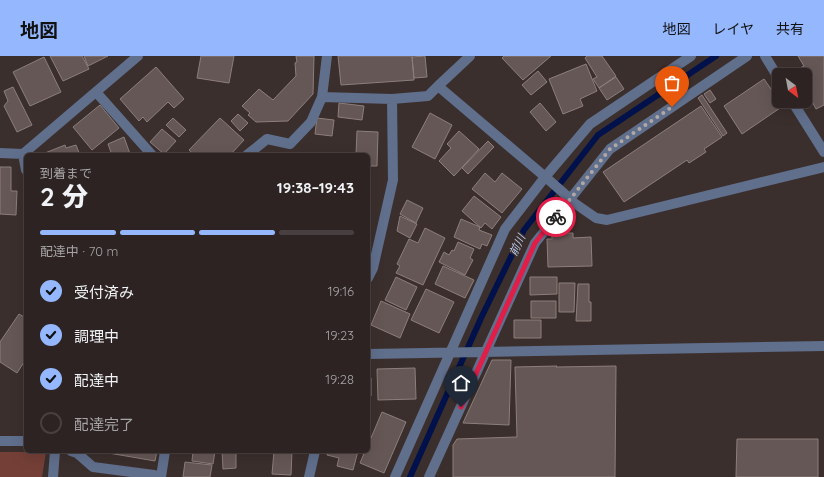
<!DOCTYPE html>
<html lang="ja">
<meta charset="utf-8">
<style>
:root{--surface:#2c2322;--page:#382f2f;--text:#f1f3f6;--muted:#a6a4a5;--line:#484040;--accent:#94b7fd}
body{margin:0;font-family:Quicksand,"Noto Sans JP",sans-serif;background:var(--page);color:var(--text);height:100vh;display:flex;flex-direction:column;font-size:15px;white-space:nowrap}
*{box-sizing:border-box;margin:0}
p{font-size:13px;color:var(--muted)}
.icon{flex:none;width:22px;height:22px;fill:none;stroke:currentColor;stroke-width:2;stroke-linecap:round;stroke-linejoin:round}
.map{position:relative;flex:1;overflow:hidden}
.sheet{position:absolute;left:24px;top:97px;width:346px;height:300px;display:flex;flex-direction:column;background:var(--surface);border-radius:6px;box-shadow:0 4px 16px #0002,0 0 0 1px var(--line)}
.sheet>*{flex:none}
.needle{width:26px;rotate:148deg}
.fabs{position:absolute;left:772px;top:12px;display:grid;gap:8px}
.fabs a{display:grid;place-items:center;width:40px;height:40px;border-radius:6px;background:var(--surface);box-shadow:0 4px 16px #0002,0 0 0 1px var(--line);font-size:20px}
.pin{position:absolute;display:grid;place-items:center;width:34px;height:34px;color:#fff;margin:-41px -17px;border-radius:50% 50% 50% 0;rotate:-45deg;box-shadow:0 0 4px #0007}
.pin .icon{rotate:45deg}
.courier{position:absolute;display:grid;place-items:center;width:40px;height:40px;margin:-20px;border:3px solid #e11d48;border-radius:50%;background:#fff;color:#222;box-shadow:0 1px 5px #0007}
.head em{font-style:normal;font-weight:800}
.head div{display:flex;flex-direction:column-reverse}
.head{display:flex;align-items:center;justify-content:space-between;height:68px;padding:0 16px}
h1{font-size:26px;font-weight:800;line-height:30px}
.bar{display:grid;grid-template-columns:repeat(4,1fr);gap:6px 4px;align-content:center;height:48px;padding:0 16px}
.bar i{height:5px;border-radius:3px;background:var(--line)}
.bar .on{background:var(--accent)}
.bar p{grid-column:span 4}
ol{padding:0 16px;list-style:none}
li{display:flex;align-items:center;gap:12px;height:44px}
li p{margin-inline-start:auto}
li .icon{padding:4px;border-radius:50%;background:var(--accent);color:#111;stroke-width:4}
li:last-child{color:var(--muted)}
li i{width:22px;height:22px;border:2px solid var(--line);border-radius:50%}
header{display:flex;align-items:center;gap:24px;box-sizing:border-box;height:56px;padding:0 20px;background:var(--accent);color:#111}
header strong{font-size:19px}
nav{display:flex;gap:22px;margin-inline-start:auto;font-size:14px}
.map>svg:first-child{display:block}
.green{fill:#743f37}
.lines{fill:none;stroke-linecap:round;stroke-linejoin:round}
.stream{stroke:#01114b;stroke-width:6}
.building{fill:#655755;stroke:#8c7e7b}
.street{stroke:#606f8c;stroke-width:10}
.done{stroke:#b1a8a6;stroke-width:4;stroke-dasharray:0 7.2}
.route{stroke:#e11d48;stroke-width:5}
.labels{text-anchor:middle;stroke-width:3;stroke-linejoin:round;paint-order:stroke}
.water-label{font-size:11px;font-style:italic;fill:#b9cbf0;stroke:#3b2f2d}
</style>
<header>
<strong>地図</strong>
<nav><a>地図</a><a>レイヤ</a><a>共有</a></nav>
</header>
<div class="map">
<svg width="824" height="421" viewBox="0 0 824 421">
<rect width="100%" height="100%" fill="#3b2f2d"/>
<path class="green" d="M0,396h46l-4,25h-42z"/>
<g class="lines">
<path class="stream" d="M410,421l72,-161 42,-86 74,-95 118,-79"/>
</g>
<path class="building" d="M50,0h32l7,13 -26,12z
M84,0h24l-20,10z
M201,0h33l-5,27 -32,-5z
M296,0h18l-1,38 -25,27 -32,1 -8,-7 2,-2 -8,-7 17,-17 14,11 23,-24 -1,-13 2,-1z
M338,0h74l2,24 -73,5z
M425,0l2,21 -13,1 -2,-21z
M504,0h47l-28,24 -21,-22z
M587,0h15l14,20 -17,12 -6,-9 4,-2 -12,-19z
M798,0h26v49l-8,4 -11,-21v-13h-4l-3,-6 6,-3z
M44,1l17,35 -31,14 -17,-34z
M586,8l11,27 -17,8 3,7 -20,8 -14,-35z
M156,11l28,32 -10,9 -6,-6 -21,20 -4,-5 -4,4 -19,-22z
M538,15l9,11 -16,13 -9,-10z
M616,21l8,12 -17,11 -8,-12z
M764,23l19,27 -41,28 -18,-28z
M13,31l19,38 -15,7 -13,-26 4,-5 -4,-10z
M710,34l6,9 -6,4 -6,-9z
M702,39l25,38 -4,3 -25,-38z
M339,47l25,3 -2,14 -24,-3z
M540,47l16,19 -10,9 -16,-19z
M100,49l19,23 -27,22 -19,-23z
M701,50l21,31 -18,12 2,3 -17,11 -2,-3 -63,42 -21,-30z
M430,57l22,12 -17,34 -23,-12z
M238,58l10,9 -8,8 -9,-10z
M173,62l13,12 -7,7 -13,-12z
M220,62l24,22 -14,15h-36l-5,-5z
M317,62l17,2 -2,16 -17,-2z
M162,73l14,12 -12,13 -14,-12z
M357,75l21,1 -1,34h-9v-11h-12z
M459,75l20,18 -25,27 -15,-15 12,-13 -4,-4z
M124,81l6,17 -3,1h-15l-4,-11z
M488,85l6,6 -26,27 -6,-6z
M65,89l1,3 10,-3 4,10h-34l-1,-2z
M0,111h11v24h6l-1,24 -16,-1z
M485,117l10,9 7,-9 20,16 -20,24 -30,-24z
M474,140l27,21 -9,12 -7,-6 -4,5 -19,-17z
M407,144l16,8 -7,15 -16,-9z
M400,160l17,8 -7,14 -13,-7z
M461,163l19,8 -1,3 13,5 -5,11 -5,-2 -2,5 -26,-12z
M425,172l20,10 -22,47 -27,-12 4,-7 -3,-2 12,-25 9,4z
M566,174v3h7v5l18,-1 1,29 -44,1 -1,-28h5v-8z
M458,186l16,7 -4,9 3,2 -8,15 -26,-13 5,-10 5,3 3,-5 2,1z
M443,210l31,14 -9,18 -30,-14z
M396,221l21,10 -11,23 -21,-10z
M530,221h27v17l-27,1z
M559,227h16l-1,29h-15z
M578,228h11v18h2v19h-15z
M426,233l28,13 -15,31 -28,-13z
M381,245l29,13 -10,24 -29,-13z
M531,245h25v17h-25z
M19,258l7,4v41l-9,14 -17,-11v-20z
M514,264h27v18h-27z
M492,304h19l-2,65 -46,-2z
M557,310l-1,1 60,-1 -1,111h-162v-32l4,-6 60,-2 -2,-70z
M415,312l1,31 -38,1 -1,-31z
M368,322h3v18h-3z
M382,356l24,10 -22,51 -24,-10 5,-12h3v-6z
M737,383h81v38h-82z
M97,395h60l-2,10z
M193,395h22l-2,13 -21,-3z
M222,395h14v17l-13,1z
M274,395h18l-1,24 -19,-1z
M328,395h30l-5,19 -16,-4 2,-8 -12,-3z
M185,406l27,3 -2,12h-27z"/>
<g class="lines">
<path class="street" d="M765,0l14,23
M438,30l32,-30
M96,36l56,63
M322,41l70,2 36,-3 10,-10 112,95 17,15 3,4 26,18 11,2 217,-53
M792,45l32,51
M0,97l23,1 115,-98
M23,98l3,16
M247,99l20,-16 23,5 21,-22 11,-25 5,-41
M368,222l5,-10 20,-88 -1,-81
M368,298l456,-8
M0,385h26
M71,395l6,2 16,14 61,8v2
M53,421l2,-26
M161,421l4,-26
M309,421l6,-26
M395,421l110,-248 40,-52 45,-53 101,-68
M429,421l106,-234 75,-94 137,-93"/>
</g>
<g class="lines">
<path class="done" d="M556,161l54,-68 62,-42"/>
<path class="route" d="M461,351l74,-164 21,-26"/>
</g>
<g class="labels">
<g class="water-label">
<text transform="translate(517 189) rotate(-65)" y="4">前川</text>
</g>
</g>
</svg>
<div class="fabs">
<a><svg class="needle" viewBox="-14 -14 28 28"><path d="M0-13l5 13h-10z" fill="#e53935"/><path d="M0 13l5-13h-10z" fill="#a6a4a5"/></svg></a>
</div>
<div class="pin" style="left:672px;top:51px;background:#ea580c"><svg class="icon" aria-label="bag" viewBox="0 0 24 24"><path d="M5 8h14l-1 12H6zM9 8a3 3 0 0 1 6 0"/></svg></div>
<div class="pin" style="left:461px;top:351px;background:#1f2937"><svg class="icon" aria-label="home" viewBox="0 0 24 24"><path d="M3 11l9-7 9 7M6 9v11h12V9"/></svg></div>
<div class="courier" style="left:556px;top:161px"><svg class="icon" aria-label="bike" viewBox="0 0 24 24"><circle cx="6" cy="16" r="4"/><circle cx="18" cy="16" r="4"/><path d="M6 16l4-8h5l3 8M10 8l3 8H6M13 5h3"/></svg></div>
<section class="sheet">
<div class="head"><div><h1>2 分</h1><p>到着まで</p></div><em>19:38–19:43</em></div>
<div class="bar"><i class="on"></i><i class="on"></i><i class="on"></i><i></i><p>配達中 · 70 m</p></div>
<ol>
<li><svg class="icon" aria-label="check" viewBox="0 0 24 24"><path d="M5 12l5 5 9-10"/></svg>受付済み<p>19:16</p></li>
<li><svg class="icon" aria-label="check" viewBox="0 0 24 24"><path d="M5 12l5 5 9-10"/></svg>調理中<p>19:23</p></li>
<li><svg class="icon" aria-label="check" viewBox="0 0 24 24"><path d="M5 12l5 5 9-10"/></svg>配達中<p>19:28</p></li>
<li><i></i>配達完了</li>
</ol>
</section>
</div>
